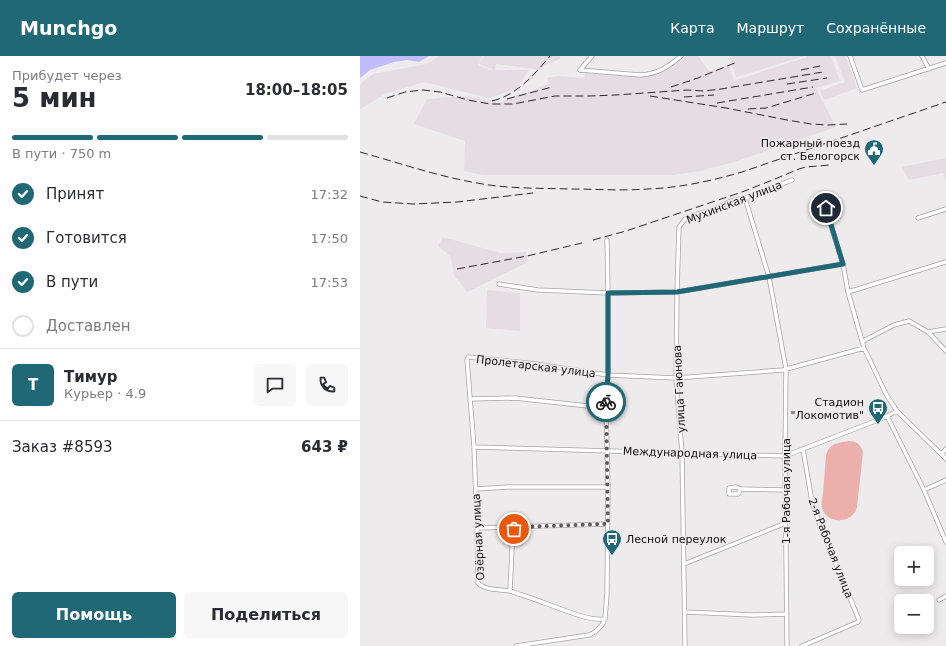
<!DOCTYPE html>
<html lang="ru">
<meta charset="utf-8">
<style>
:root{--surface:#fff;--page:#f7f7f7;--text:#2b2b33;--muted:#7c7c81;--line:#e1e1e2;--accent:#216877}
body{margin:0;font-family:"DejaVu Sans",sans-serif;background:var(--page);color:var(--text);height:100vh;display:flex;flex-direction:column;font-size:15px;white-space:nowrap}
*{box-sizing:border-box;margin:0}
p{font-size:13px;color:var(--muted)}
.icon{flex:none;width:22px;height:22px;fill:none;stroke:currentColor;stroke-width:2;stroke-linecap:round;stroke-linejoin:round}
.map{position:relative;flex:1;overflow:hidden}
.sheet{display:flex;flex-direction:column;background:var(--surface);width:360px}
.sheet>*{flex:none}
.tools{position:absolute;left:534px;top:490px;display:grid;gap:8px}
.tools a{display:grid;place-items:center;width:40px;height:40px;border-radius:6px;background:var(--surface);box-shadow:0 2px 10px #0003;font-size:20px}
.pin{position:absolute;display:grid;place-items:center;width:34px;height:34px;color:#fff;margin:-17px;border:2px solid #fff;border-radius:50%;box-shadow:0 1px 4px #0007}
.courier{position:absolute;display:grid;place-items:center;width:40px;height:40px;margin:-20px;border:3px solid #216877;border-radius:50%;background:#fff;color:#222;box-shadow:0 1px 5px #0007}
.summary em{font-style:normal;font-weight:700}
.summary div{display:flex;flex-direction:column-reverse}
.summary{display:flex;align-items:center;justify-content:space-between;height:68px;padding:0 12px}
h1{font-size:26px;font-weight:700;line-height:30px}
.bar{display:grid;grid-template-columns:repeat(4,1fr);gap:6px 4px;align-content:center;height:48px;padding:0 12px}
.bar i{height:5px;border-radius:3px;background:var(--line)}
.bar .current{background:var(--accent)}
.bar p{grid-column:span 4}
.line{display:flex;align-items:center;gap:10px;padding:0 12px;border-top:1px solid var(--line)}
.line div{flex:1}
.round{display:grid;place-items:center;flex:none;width:42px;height:42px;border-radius:6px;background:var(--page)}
ol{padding:0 12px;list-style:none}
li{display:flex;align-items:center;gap:12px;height:44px}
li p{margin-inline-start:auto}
li .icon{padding:4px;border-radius:50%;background:var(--accent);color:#fff;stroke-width:4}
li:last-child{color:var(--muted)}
li i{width:22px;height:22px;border:2px solid var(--line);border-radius:50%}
.primary-button{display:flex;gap:8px;margin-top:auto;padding:8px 12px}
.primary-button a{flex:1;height:46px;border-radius:6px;background:var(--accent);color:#fff;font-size:16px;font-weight:700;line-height:46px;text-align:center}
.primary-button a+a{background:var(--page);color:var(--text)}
header{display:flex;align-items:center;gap:24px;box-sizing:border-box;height:56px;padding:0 20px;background:var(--accent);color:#fff}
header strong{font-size:19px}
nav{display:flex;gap:22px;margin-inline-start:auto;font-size:14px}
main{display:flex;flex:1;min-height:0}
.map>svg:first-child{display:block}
.built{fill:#e6dce3}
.green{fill:#ebb0ab}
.water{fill:#c1bdfc}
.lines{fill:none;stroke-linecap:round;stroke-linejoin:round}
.minor-casing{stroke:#a6a3a5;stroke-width:5}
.minor{stroke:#fff;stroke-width:3.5}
.rail{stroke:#2a292a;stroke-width:1;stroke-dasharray:8 4;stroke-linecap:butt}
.done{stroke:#5d5b5d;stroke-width:4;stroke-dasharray:0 7.2}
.route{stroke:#216877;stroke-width:5}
.labels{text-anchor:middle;stroke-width:3;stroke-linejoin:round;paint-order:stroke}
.poi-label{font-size:11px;fill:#0f0e0f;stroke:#eeebed;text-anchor:end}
.street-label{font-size:11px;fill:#0f0e0f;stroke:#eeebed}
</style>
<header>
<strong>Munchgo</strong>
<nav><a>Карта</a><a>Маршрут</a><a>Сохранённые</a></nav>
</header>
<main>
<section class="sheet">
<div class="summary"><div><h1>5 мин</h1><p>Прибудет через</p></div><em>18:00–18:05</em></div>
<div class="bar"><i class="current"></i><i class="current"></i><i class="current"></i><i></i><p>В пути · 750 m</p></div>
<ol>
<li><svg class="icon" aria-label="check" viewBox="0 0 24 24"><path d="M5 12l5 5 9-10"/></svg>Принят<p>17:32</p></li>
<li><svg class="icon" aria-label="check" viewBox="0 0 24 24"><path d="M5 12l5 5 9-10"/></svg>Готовится<p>17:50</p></li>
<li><svg class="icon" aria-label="check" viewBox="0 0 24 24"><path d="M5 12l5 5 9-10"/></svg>В пути<p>17:53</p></li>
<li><i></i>Доставлен</li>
</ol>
<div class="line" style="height:72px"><b class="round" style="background:var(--accent);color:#fff">Т</b><div><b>Тимур</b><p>Курьер · 4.9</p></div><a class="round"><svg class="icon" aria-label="chat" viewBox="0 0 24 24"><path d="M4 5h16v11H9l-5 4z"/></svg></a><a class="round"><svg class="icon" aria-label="phone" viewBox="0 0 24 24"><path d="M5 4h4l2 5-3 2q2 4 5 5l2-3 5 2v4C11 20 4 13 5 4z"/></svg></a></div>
<div class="line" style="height:52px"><div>Заказ #8593</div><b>643 ₽</b></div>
<div class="primary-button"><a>Помощь</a><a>Поделиться</a></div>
</section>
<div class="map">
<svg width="586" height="590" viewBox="0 0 586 590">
<rect width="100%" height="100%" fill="#eeebed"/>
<path class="built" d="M79,0h44l-5,9 12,5h4l-15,-6 5,-8h76v3l-15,6 -4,5 -45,-6 -1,6h34l-13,19 -27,9 -65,-16 -39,12 -25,15v-25l13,-10 54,-10z
M325,0h13l11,15 20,-5 5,15 73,-24v-1h24l9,25 -24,7 20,39 -102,35 -34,9 -28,4h-189l-19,-4 1,-30 -51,-17 13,-25 41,-3 29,7 23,-9 2,1 27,-12 -2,-5 11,-2 26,2 1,-5 57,4 17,-3 8,-5z
M373,0h72l-69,21 -6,-20z
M475,0h11l11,32 -33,12 -4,-9 25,-9z
M586,102v23l-3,-8 -34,7 -7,-13z
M83,181l57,16 26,-1 2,10 -61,30 -13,-17 -3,-18 -13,-11z
M127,234l33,3v38l-34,-3z"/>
<path class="green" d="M489,385c8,0 11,3 14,11l-6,55c-4,17 -30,18 -35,1 -1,-4 0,-10 1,-15 1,-13 2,-25 3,-38 0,-1 2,-5 3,-6 3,-6 14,-7 20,-8z"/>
<path class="water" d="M0,0h69l-10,6 -12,-2 -13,2 -24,8 -10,8z"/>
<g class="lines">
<g class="minor-casing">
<path id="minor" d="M490,0l12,34 84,-27
M562,0l7,13
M220,14l60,5c18,-1 28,-8 41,-19
M220,14l12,-14
M461,139l22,69 5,28 16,56 22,46 11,17 49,48
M385,142l24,79 17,92 -1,87 2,190
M558,162l28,-9
M139,228l39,6 70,3 69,-1 166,-28
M488,236l98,-30
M568,276l18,19
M503,285l31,-16 15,-4 19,11 18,-3
M110,343l45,-1 91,10
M527,360l37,74 22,52
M114,391l311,9 98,-38 14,-7
M581,398l5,-5
M116,433l32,-2h100
M381,433l-3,5h-9v-6l7,-1 5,2 44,1
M564,434l22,-10
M117,472l131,-4
M324,508l102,-41
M150,535l3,-64
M579,544l7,-4
M325,556l68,3 34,-1
M245,563c-9,1 -18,-1 -27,-4 -19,-6 -37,-14 -56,-20 -4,-1 -8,-3 -12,-4 -10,-2 -24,0 -32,-8l-1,-55 -3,-81 -7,-87 1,-3 68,7 72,11 68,3 107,-8 81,-22
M156,590l73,-11 6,-3 7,-7 3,-6 2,-26 1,-106 -2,-79 2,-33v-82l-1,-53
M325,590l-3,-193 -6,-75 1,-86 2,-65 6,-8 13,-5 17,-5 16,-8 14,-3 47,-18
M442,590l56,-24 1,-2 -39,-95 -8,-23 -9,-53"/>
</g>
<use href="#minor" class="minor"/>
<path class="rail" d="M441,14l19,-4
M427,28l40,-6
M311,31l27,-9 39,-16
M290,40l76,12 61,12 24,4 17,1 19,-1
M324,41l30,-2
M27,42l18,-6 18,-2 17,2 28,8 22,4h23l42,-8h34l27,-1 71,-5 17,1 17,-2 102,-17
M147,43l45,-12
M132,45c25,-6 42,-26 58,-45
M357,47l96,-16
M388,53l18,-1 50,-15
M0,96c39,11 77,24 117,31 31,6 63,5 94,6 25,0 51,2 76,0 32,-1 64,-8 95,-17l204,-70
M0,140l22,6 32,2 43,-2 76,-9
M233,184l33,-9 116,-39 28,-11 29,-12 7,-2 24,-2
M97,213l70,-13 55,-13"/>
</g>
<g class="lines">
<path class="done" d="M154,473l-1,-2 95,-3 -2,-122"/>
<path class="route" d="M246,346l2,-27v-82l69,-1 166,-28 -17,-56"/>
</g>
<defs>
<g id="civic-pin" transform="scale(1)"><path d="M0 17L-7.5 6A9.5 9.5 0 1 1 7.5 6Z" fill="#216877" stroke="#eeebed"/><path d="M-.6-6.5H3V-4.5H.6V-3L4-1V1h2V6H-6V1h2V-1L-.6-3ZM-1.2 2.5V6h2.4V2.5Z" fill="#fff"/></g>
<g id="bus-pin" transform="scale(1)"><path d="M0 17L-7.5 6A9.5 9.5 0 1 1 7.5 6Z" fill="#216877" stroke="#eeebed"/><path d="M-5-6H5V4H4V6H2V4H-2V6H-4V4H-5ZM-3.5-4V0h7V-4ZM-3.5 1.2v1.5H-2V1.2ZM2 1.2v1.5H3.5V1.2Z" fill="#fff"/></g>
</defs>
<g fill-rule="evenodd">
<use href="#civic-pin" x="514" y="93"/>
<use href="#bus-pin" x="518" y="352"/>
<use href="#bus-pin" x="252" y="483"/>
</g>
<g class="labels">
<g class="poi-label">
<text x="500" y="91">Пожарный поезд<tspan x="500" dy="13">ст. Белогорск</tspan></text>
<text x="504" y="350">Стадион<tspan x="504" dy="13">"Локомотив"</tspan></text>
<text x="266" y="487" text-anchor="start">Лесной переулок</text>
</g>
<g class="street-label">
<text transform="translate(374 146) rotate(-21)" y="4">Мухинская улица</text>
<text transform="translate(176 310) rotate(7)" y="4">Пролетарская улица</text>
<text transform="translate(319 333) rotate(-93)" y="4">улица Гаюнова</text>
<text transform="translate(330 397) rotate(2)" y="4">Международная улица</text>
<text transform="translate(426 435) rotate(-90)" y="4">1-я Рабочая улица</text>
<text transform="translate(118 481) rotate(-93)" y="4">Озёрная улица</text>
<text transform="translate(471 492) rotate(69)" y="4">2-я Рабочая улица</text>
</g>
</g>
</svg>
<div class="tools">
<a>+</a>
<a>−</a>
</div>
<div class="pin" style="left:154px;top:473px;background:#ea580c"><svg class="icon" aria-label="bag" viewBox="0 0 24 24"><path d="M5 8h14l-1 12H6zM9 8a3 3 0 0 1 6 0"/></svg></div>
<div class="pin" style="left:466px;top:152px;background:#1f2937"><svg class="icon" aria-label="home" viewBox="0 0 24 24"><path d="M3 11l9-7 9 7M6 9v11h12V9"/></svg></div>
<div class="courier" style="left:246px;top:346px"><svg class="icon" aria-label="bike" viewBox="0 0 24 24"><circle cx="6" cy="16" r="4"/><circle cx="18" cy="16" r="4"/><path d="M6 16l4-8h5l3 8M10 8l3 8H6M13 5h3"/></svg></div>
</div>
</main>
